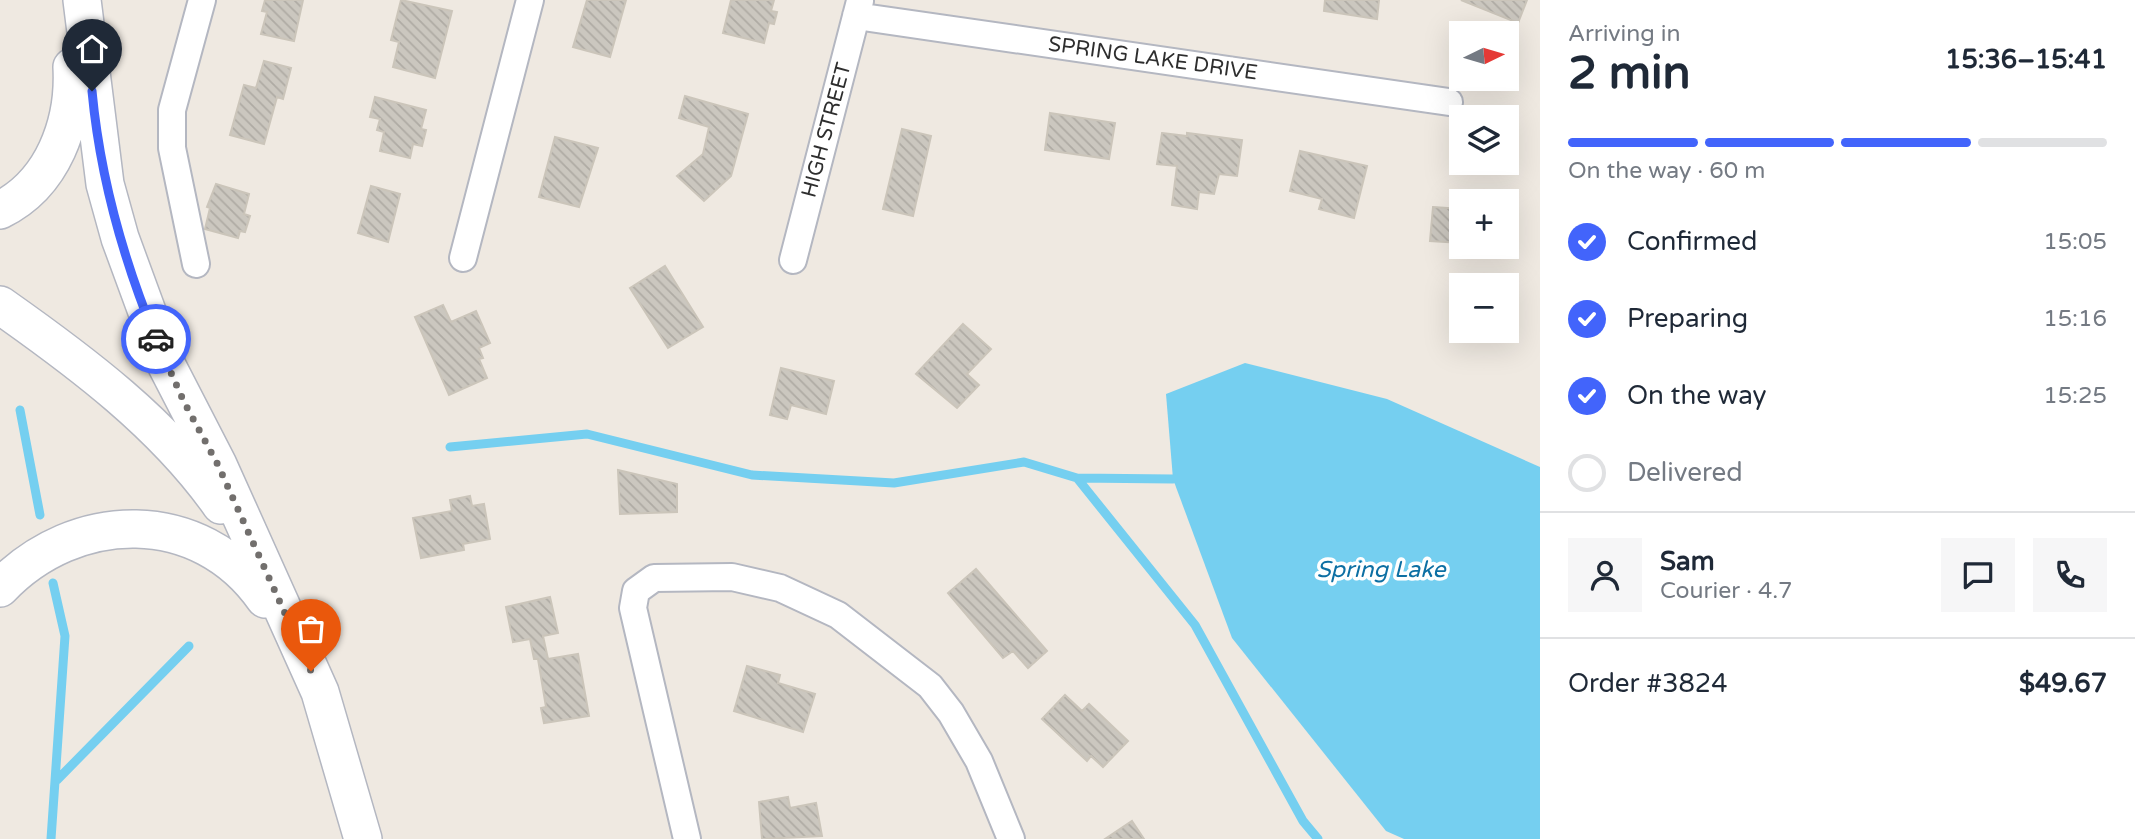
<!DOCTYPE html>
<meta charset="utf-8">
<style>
:root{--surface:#fff;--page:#f6f6f7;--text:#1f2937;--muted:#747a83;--line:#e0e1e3;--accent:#4264fb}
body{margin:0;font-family:"Varela Round",sans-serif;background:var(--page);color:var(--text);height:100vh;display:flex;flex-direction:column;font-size:26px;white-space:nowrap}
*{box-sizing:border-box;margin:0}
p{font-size:23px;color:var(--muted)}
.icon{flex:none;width:38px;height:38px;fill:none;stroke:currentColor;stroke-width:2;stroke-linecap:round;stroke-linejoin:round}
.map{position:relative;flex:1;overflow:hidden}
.drawer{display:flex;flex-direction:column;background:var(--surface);width:595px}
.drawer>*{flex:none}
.needle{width:46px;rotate:85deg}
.tools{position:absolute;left:1449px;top:21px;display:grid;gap:14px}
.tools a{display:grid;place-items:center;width:70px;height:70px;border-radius:0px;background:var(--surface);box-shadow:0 7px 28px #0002;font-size:35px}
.pin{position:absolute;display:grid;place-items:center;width:60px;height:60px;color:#fff;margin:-72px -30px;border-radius:50% 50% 50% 0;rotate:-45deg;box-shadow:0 0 7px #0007}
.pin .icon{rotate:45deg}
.courier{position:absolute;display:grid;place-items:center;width:70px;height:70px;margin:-35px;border:5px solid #4264fb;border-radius:50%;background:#fff;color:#222;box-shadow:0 2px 9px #0007}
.overview em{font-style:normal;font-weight:700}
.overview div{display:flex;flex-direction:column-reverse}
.overview{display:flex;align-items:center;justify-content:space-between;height:119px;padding:0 28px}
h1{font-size:46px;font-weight:700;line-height:52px}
.bar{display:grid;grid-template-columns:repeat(4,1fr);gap:10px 7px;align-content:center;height:84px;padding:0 28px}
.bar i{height:9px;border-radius:5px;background:var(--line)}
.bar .on{background:var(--accent)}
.bar p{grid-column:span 4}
.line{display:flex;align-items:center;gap:18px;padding:0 28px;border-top:2px solid var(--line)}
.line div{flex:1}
.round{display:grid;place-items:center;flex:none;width:74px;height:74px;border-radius:0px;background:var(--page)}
ol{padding:0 28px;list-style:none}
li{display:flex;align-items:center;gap:21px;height:77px}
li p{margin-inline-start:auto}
li .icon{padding:7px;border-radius:50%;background:var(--accent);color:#fff;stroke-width:4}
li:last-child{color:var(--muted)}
li i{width:38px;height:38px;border:4px solid var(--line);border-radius:50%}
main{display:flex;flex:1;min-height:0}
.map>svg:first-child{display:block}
.water{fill:#75cff0}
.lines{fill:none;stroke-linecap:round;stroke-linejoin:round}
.stream{stroke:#75cff0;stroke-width:9}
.building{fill:url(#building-back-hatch);stroke:#cbc5ba;stroke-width:2}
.minor-casing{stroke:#b4b7c1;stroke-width:30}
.secondary-casing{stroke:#b4b7c1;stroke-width:40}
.minor{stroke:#fff;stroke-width:26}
.secondary{stroke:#fff;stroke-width:37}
.done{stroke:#726f6d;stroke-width:7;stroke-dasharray:0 12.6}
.route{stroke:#4264fb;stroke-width:9}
.labels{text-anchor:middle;stroke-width:7;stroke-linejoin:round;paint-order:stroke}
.street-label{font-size:21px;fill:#2e2e2e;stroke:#fff}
.water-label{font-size:23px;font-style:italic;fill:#0d6fa3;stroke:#fff}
</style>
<main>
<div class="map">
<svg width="1540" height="839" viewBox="0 0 1540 839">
<defs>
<pattern id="building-back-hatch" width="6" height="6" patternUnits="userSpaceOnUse" patternTransform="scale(1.75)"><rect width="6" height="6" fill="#cbc7bf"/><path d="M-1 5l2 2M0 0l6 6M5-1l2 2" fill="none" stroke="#afaba4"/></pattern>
</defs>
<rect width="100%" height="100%" fill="#efe9e1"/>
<path class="water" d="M1245,363l142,36 153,68v372h-136l-18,-8 -154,-193 -59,-159 -7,-85z"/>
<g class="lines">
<path class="stream" d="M20,410l20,105
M450,447l137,-13 165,41 142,8 130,-21 53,16 118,147 108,196 15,18
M1077,478l96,1
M57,780l132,-134
M51,839l14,-203 -12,-53"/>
</g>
<path class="building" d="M265,0h38l-9,41 -33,-7 6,-22 -5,-1z
M401,0l51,11 -17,67 -42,-11 6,-25 -8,-2z
M587,0h39l-16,57 -37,-10z
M731,0h43l-3,11 6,1 -3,12 -5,-1 -5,20 -41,-10z
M1325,0h54l-2,19 -53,-8z
M1461,0h66l-9,23z
M264,61l27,7 -8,31 -6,-2 -13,47 -34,-9 14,-50 12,3z
M685,96l63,18 -17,62 -27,25 -27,-25 26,-22 6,-27 -30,-9z
M375,97l51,13 -5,19 5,1 -4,16 -9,-2 -3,14 -30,-7 4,-19 -7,-2 3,-11 -10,-2z
M1050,113l65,10 -6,36 -64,-9z
M902,129l29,7 -18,80 -30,-7z
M1162,133l25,3v-3l55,7 -5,36 -18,-2 -5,20 -15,-2 -2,17 -25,-4 5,-39 -20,-2z
M555,137l43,11 -19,59 -40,-10z
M1300,151l67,15 -13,52 -35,-9 3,-10 -32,-8z
M216,184l33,10 -5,20 6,2 -5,16 -5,-1 -2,7 -33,-9 5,-21 -3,-1z
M371,186l29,8 -12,48 -30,-9z
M1433,207l28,2v34l-31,-2z
M1507,225h7l-2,30 -27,-1 1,-7h21z
M665,266l38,61 -35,21 -38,-60z
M443,305l8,17 25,-11 14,32 -11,5 4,10 -4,1 8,19 -38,17 -34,-78z
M963,324l28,25 -24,25 12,11 -22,23 -41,-34z
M781,368l53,13 -8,33 -35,-9 -4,14 -17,-4z
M618,470l59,14v28l-57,2z
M470,496l2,10 12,-2 6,35 -27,5 1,6 -43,8 -8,-40 39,-7 -2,-11z
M976,569l71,82 -19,17 -15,-17 -10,7 -55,-65z
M550,597l8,36 -15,3 5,23 30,-5 11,62 -45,7 -3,-15 5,-1 -8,-48h-4l-4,-20 -17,3 -7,-35z
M747,666l33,9 -2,8 37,11 -12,38 -69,-21z
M1065,695l17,16 7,-7 39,37 -25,26 -12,-11 -4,5 -45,-42z
M788,797l2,11 26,-5 6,33 -60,3 -3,-37z
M1132,821l12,18h-39z"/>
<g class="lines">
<g class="minor-casing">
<path id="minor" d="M856,16l593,86
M463,258l67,-258
M793,260l67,-259
M196,264l-24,-116v-38l30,-110
M687,839l-54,-231 3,-17 18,-13 78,-1 48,11 58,27 92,71 21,27 28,48 32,78"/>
</g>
<g class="secondary-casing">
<path id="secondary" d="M82,0l23,184 15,54 47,128 51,99 102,227 43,147
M0,210c53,-26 75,-87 72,-143
M0,305c81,57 164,119 221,200
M0,588c75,-79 200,-82 265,11"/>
</g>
<use href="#minor" class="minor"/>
<use href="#secondary" class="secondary"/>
</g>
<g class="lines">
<path class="done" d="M156,339l28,63 34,63 93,206"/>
<path class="route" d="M92,91c8,86 31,168 64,248"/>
</g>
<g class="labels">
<g class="street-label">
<text transform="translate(1153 58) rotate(8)" y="7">SPRING LAKE DRIVE</text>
<text transform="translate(826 130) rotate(-75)" y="7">HIGH STREET</text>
</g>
<g class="water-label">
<text x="1381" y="577">Spring Lake</text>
</g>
</g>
</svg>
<div class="tools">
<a><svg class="needle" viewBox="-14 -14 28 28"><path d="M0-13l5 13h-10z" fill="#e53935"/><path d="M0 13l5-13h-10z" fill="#747a83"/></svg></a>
<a><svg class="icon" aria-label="layers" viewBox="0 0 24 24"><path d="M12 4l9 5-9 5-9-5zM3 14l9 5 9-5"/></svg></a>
<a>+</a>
<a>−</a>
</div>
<div class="pin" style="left:311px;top:671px;background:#ea580c"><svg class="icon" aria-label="bag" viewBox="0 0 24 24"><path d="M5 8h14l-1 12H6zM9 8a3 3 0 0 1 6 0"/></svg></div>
<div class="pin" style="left:92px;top:91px;background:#1f2937"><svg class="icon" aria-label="home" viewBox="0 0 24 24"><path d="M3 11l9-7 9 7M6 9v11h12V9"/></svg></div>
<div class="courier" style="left:156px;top:339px"><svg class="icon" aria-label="car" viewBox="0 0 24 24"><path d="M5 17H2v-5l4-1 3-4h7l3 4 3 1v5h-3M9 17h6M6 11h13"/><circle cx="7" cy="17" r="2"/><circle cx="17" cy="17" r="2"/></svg></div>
</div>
<section class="drawer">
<div class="overview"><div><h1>2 min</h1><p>Arriving in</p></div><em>15:36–15:41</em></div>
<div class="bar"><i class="on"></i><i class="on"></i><i class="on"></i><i></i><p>On the way · 60 m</p></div>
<ol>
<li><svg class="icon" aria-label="check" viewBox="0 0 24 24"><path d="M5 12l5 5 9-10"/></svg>Confirmed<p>15:05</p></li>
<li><svg class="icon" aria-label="check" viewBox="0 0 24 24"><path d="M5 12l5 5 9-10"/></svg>Preparing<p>15:16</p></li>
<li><svg class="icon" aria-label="check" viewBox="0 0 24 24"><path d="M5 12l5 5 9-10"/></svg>On the way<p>15:25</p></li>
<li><i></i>Delivered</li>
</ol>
<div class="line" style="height:126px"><a class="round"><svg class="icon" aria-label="person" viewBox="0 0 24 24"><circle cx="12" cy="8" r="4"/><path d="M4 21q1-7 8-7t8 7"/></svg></a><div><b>Sam</b><p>Courier · 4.7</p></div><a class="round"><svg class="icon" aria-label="chat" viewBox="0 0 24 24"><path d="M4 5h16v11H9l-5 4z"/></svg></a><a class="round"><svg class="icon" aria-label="phone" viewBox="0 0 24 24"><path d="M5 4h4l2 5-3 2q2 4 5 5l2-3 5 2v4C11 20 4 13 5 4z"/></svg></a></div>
<div class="line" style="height:91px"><div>Order #3824</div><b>$49.67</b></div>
</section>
</main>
